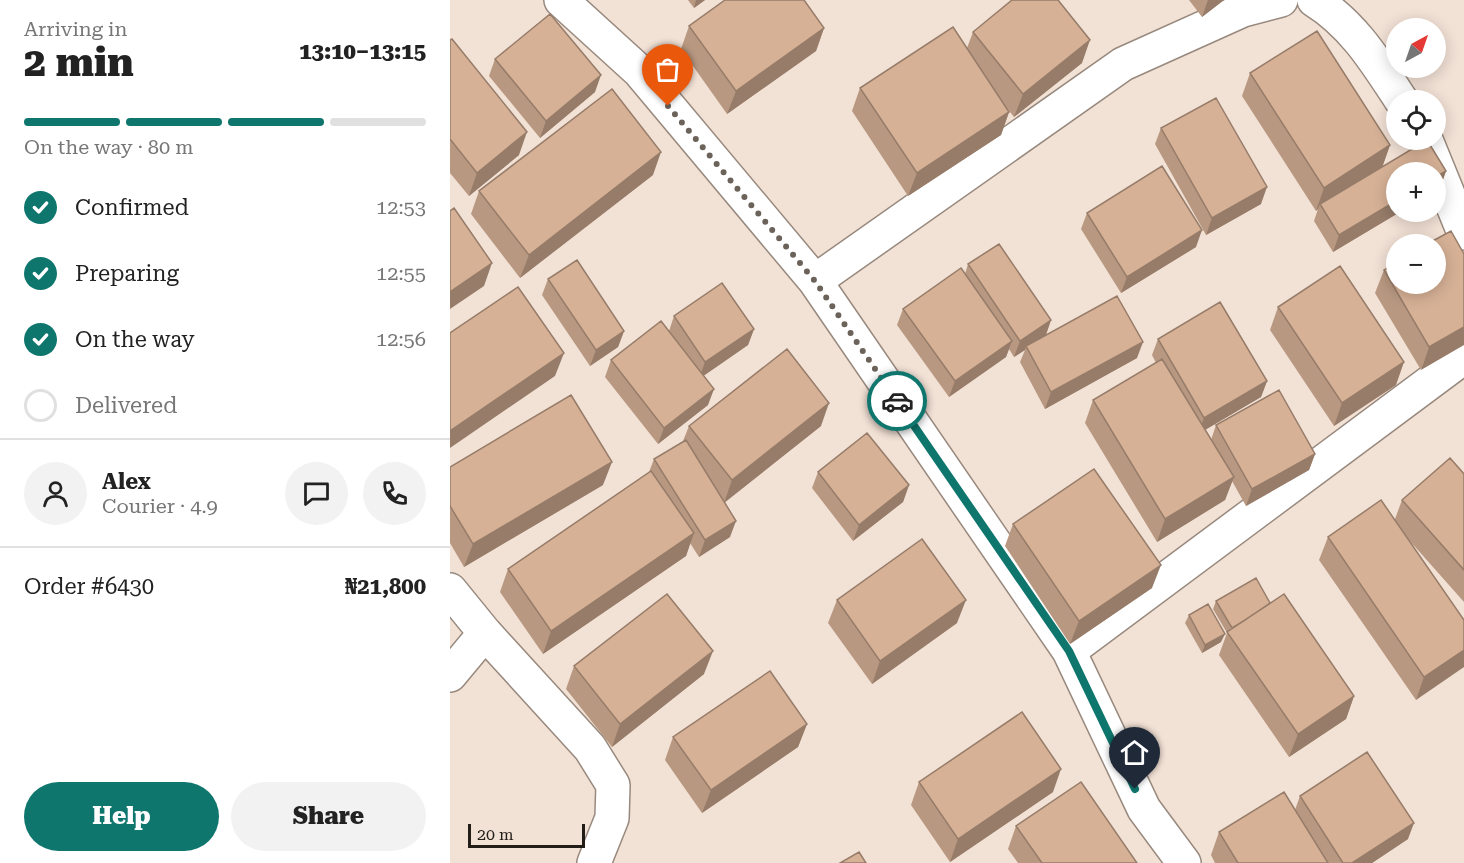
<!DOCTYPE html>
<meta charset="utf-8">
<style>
:root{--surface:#fff;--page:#f2f2f2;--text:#222;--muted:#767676;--line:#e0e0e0;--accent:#0f766e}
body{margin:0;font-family:"Roboto Serif",serif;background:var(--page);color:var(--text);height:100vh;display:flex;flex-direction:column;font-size:22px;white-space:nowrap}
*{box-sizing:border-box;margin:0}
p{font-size:20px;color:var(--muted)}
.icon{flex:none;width:33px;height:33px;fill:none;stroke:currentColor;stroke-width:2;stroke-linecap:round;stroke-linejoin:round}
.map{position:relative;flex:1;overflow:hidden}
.sheet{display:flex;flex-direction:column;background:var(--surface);width:450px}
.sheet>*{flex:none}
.needle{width:39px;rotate:40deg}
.buttons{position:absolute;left:936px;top:18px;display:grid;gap:12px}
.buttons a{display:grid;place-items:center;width:60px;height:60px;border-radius:50%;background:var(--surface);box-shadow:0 3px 15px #0003;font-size:30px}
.scale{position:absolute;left:18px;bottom:15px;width:117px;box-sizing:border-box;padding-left:6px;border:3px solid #231d18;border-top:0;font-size:16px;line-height:21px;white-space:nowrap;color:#231d18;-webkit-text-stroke:4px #f2e1d5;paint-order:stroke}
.pin{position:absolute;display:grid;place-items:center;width:51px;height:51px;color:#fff;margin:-62px -26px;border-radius:50% 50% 50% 0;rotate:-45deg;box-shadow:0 0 6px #0007}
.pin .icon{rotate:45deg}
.courier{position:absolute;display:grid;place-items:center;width:60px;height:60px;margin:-30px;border:4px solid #0f766e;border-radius:50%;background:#fff;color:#222;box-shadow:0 2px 8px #0007}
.head em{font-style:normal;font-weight:800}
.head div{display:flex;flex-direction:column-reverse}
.head{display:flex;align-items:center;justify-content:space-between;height:102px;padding:0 24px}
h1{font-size:39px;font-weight:800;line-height:45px}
.bar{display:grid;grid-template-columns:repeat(4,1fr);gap:9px 6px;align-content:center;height:72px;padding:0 24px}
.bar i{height:8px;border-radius:4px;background:var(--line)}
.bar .active{background:var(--accent)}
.bar p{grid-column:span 4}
.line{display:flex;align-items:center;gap:15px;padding:0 24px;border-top:2px solid var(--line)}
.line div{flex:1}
.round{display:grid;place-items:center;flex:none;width:63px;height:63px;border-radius:32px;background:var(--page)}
ol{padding:0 24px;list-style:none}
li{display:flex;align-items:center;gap:18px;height:66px}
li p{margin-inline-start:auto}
li .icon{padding:6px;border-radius:50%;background:var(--accent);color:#fff;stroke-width:4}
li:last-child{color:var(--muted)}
li i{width:33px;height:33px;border:3px solid var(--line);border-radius:50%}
.button{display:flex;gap:12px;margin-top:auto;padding:12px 24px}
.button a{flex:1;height:69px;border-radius:36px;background:var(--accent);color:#fff;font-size:24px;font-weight:800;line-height:69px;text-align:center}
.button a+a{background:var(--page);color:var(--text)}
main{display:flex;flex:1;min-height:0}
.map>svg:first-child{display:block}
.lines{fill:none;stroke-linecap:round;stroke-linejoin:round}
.street-casing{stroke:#98897e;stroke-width:36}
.street{stroke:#fff;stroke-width:33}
.wall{fill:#b89881}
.shaded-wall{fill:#967c69}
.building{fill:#d6b196;stroke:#967c69;stroke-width:1.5}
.done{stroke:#6b625a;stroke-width:6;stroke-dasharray:0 10.8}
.route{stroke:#0f766e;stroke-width:8}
</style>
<main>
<section class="sheet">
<div class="head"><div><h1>2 min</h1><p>Arriving in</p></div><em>13:10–13:15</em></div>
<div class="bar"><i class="active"></i><i class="active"></i><i class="active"></i><i></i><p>On the way · 80 m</p></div>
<ol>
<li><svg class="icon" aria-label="check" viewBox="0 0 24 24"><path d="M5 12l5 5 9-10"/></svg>Confirmed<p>12:53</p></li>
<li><svg class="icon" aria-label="check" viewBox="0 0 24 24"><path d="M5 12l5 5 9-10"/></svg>Preparing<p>12:55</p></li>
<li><svg class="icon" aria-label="check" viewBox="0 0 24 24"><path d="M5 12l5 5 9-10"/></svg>On the way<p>12:56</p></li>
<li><i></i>Delivered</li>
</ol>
<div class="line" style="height:108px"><a class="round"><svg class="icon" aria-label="person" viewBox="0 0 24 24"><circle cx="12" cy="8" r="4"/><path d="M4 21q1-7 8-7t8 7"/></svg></a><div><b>Alex</b><p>Courier · 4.9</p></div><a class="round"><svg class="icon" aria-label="chat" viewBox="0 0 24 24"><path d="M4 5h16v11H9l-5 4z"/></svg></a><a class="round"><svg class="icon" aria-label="phone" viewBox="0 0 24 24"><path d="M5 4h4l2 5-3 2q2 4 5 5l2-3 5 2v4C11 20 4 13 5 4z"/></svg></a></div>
<div class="line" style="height:78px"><div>Order #6430</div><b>₦21,800</b></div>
<div class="button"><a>Help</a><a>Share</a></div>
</section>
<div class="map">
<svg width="1014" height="863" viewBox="0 0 1014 863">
<rect width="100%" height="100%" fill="#f2e1d5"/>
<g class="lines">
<g class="street-casing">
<path id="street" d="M111,0l78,71 176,210 254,370 75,158 40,54
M864,0c40,25 62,62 87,100
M976,140l38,93
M365,281l308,-217 120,-54 38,-10
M0,590l35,43 105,115 23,37 -1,33 -18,45
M619,651l395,-294
M0,675l35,-42"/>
</g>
<use href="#street" class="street"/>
</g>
<path class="wall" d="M238,0h17l-11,8z
M739,0h35l-22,17z
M239,26l135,2 -8,23 -89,63 -46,-65z
M867,31l73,114 -8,22 45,-27 19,31 -6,17 -4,2v-18h-40v40h4l-67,40 -19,-31 4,-12 -2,2 -74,-115 8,-23z
M523,32l109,31 -68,54 -12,-15 7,10 -8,23 -93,61 -56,-85 8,-23 107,-40z
M0,40l69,115 -50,41 -19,-23z
M45,59l100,33 -55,46 -51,-62z
M711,128l100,76 -55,31 -51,-91z
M203,175l-133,103 -49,-64 8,-23z
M637,213l109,34 -75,46 -40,-64z
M1014,254l-43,116 -46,-77 9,-23z
M518,264l83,56 -5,15 91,23 -92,51 -25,-47 5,-12 -11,7 -5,-8 -3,8 -57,40 -52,-72 6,-16 62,-35z
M98,279l76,52 -6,16 -28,19 -48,-71z
M828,307l118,78 -62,41 -64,-96z
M224,316l80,13 -6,16 -45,31 5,29 -50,39 -53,-67 6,-17 58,-29z
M708,339l109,42 -6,16 -56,33 6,10 5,-15 99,29 -6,16 -63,36 -14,-25 -7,19 -68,42 -72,-119 8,-23 63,-37 -4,-8z
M239,426h132l-96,76 5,35 -31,20 -9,-14 -4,13 -143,98 -43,-62 8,-23 141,-97 5,-13 29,-18z
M0,467l153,18 -139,82 -14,-24z
M368,472l91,13 -6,17 -50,39 -41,-53z
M1014,474v128l-55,-62 55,80 -48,80 -97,-140 9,-23 67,-18 7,-19z
M563,524l139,64 -82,56 -65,-98z
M387,600l120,23 -85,61 -44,-61z
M766,601l54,2 84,93 -8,23 -57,38 -70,-102 8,-22 -14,-24z
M739,615l32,27 -19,11 -17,-30z
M124,666l130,8 -92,73 -46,-58z
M357,724l-9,23 -96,66 -37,-53 8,-23z
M469,782l134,10 -103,70 -39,-57z
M850,796l108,43 -36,24h-157l-4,-8 8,-23 76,-22z
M566,826l121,37h-119l-10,-14z"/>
<path class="shaded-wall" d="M246,0h9l-11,8z
M758,0h16l-22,17z
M374,28l-8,23 -89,63 9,-23z
M640,40l-8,23 -68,54 9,-23z
M151,75l-6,17 -55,46 6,-17z
M559,112l-8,23 -93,61 9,-23z
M77,132l-8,23 -50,41 8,-23z
M940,145l-8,23 -62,36 -2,5 -2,2 8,-23z
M211,152l-8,23 -133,103 9,-23z
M996,171l-6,17 -4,2v-13z
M817,187l-6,17 -55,31 6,-17z
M946,201v11h4l-67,40 6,-17z
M752,230l-6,17 -75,46 6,-16z
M42,263l-8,23 -34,23v-17z
M601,320l-6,17 -19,9 -1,4 -11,7 6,-16z
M1014,327v18l-43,25 8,-23z
M304,329l-6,16 -49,34 6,-17z
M174,331l-6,16 -28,19 6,-16z
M562,341l-6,16 -57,40 6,-16z
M693,342l-6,16 -92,51 6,-17z
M114,353l-9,23 -105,72v-17z
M954,362l-8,23 -62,41 8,-23z
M817,381l-6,16 -63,37 6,-16z
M264,389l-6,16 -50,39 6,-16z
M379,403l-8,23 -97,77 8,-23z
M865,454l-6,16 -63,36 6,-17z
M162,462l-9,23 -139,82 9,-23z
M784,477l-9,23 -68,42 8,-23z
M459,485l-6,17 -50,39 6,-16z
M286,521l-6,16 -31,20 6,-17z
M244,533l-8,23 -143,98 8,-23z
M711,565l-9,23 -82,56 9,-23z
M516,600l-9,23 -85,61 8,-23z
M775,634l-4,8 -19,11 3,-8z
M1014,650v17l-48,33 8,-23z
M263,651l-9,23 -92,73 8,-23z
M904,696l-8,23 -57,38 9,-23z
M357,724l-9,23 -96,66 9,-23z
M611,769l-8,23 -103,70 8,-23z
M964,823l-6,16 -36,24h-20z"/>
<path class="building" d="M275,0h79l20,28 -88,63 -47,-65z
M562,0h46l32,40 -67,54 -50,-62z
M100,14l51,61 -55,46 -51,-62z
M503,27l56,85 -92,61 -57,-85z
M867,31l73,114 -66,43 -74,-115z
M2,39l75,93 -50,41 -27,-34v-99z
M162,89l49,63 -132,103 -50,-64z
M766,98l51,89 -55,31 -51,-90z
M977,140l19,31 -10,6v-5h-40v29l-57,34 -19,-31z
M712,166l40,64 -75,47 -40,-64z
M4,208l38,55 -42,29v-81z
M1001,231l13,23v73l-35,20 -45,-77 12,-7v21h40v-40h-9z
M549,244l52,76 -31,21 -52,-77z
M127,260l47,71 -28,19 -48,-71z
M890,266l64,96 -62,41 -64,-96z
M511,268l51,73 -57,40 -52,-72z
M272,283l32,46 -49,33 -31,-46z
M68,287l46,66 -114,78v-98z
M667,296l26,46 -92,50 -25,-46z
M770,302l47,79 -63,37 -46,-79z
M211,321l53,68 -50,39 -53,-68z
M337,349l42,54 -97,77 -43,-54z
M712,359l72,118 -69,42 -72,-119z
M829,390l36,64 -63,35 -36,-64z
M121,395l41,67 -139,82 -23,-38v-39z
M417,433l42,52 -50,40 -41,-53z
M236,440l50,81 -31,19 -51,-81z
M1000,458l14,16v96l-62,-70z
M644,469l67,96 -82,56 -66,-97z
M201,471l43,62 -143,98 -43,-62z
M931,500l83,120v30l-40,27 -96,-140z
M472,539l44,61 -86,61 -43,-61z
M806,578l14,25 -28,19 -10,6 -16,-27z
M217,594l46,57 -93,73 -46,-58z
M834,594l70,102 -56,38 -71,-102z
M758,604l17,30 -20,11 -16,-30z
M320,671l37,53 -96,66 -38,-53z
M572,712l39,57 -103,70 -39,-57z
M917,752l47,71 -62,40h-9l-43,-67z
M631,782l56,81h-95l-26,-37z
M834,792l44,71h-90l-19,-31z
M409,852l7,11h-26z"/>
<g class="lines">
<path class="done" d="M218,106l147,175 82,120"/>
<path class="route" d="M447,401l172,250 66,138"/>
</g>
</svg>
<div class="buttons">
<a><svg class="needle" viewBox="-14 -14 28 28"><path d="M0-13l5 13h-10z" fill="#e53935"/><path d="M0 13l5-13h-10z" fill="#767676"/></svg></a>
<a><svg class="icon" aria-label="locate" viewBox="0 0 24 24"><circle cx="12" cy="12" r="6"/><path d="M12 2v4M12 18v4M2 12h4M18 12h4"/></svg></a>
<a>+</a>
<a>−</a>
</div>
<div class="scale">20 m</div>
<div class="pin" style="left:218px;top:106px;background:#ea580c"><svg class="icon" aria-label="bag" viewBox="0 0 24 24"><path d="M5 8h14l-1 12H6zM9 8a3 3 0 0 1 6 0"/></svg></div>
<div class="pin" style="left:685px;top:789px;background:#1f2937"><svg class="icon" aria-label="home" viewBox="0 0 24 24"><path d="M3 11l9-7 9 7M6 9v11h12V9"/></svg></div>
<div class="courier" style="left:447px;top:401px"><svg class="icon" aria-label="car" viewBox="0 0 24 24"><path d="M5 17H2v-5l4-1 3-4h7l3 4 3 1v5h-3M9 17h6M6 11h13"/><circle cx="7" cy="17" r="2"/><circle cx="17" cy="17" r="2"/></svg></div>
</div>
</main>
